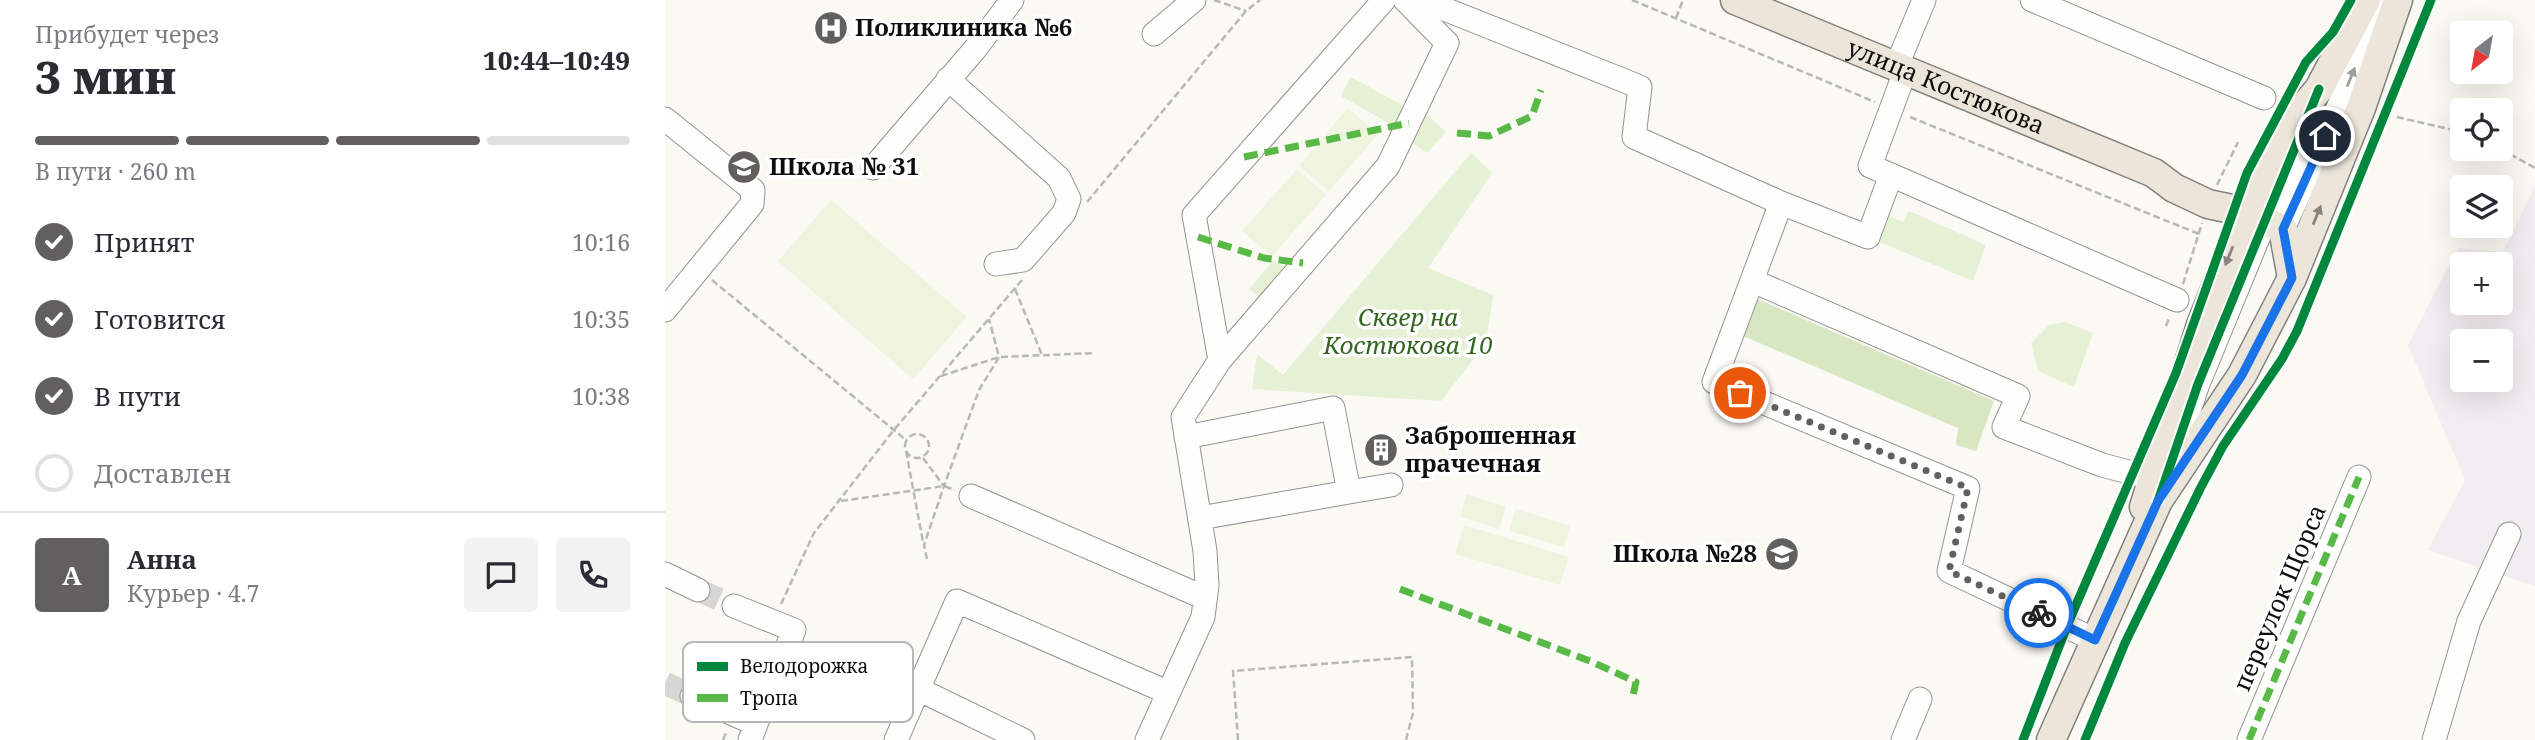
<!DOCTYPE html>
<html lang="ru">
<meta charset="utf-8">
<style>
:root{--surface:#fff;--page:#f2f2f3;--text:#2b2b33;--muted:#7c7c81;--line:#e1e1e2;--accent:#61605e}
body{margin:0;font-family:"Noto Serif",serif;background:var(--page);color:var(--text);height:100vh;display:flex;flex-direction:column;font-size:26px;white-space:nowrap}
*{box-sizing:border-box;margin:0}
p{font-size:23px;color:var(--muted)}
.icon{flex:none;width:38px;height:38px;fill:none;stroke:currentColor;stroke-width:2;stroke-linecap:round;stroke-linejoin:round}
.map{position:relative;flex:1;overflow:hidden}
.side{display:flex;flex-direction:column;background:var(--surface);width:665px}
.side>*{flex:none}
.needle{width:46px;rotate:211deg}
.tools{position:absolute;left:1785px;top:21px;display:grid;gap:14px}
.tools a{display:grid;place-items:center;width:63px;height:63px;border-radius:7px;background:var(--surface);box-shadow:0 7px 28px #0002;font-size:35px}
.pin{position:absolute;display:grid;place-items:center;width:60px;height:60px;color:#fff;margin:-30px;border:4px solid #fff;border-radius:50%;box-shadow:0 2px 7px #0007}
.courier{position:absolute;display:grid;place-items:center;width:70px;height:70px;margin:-35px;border:5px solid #1a73e8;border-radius:50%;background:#fff;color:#222;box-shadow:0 2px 9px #0007}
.head em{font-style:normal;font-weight:800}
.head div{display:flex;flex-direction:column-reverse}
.head{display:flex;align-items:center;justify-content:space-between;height:119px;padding:0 35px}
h1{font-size:46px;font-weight:800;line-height:52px}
.bar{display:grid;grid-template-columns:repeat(4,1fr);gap:10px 7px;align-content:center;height:84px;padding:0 35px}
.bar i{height:9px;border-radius:5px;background:var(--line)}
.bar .on{background:var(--accent)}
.bar p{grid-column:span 4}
.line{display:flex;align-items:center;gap:18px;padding:0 35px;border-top:2px solid var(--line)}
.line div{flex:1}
.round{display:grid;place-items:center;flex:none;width:74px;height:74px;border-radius:7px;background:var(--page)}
ol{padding:0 35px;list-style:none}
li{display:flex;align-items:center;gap:21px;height:77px}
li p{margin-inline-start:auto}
li .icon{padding:7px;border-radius:50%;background:var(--accent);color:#fff;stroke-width:4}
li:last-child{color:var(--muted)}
li i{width:38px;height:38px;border:4px solid var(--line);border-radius:50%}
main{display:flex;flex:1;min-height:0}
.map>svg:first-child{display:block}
.industrial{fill:#f2edf0;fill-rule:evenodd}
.green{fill:#e6f0d5}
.forest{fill:#d7e7c2}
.pitch{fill:#eef4de}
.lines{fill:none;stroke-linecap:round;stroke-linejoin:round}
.minor-tunnel{stroke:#d7d6d2;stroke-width:23;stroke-dasharray:23 11;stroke-linecap:butt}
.minor-casing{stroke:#949492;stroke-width:25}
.major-casing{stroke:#82817f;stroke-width:31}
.path{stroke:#b8b8b7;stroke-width:2.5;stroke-dasharray:7 3.5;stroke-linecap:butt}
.minor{stroke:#fefefd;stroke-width:23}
.major{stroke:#ece6da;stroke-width:28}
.quiet{stroke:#58b947;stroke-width:7;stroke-dasharray:14 7;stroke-linecap:butt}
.cycleway-casing{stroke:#fff;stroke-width:13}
.cycleway{stroke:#00873e;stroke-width:9}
.oneway{fill:#9e9e9d}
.oneway2{fill:#88857e}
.done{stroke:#61605e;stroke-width:7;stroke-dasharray:0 12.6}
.route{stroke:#1a73e8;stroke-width:9}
.labels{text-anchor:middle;stroke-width:7;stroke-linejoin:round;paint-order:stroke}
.poi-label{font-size:24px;font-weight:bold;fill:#0e0e0e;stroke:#fff;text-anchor:start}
.street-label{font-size:24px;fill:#0e0e0e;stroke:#fff}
.park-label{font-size:24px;font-style:italic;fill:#336420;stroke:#fff}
.key{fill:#fff;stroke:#b7b7b7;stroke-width:2}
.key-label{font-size:19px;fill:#0e0e0e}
</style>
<main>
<section class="side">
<div class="head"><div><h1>3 мин</h1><p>Прибудет через</p></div><em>10:44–10:49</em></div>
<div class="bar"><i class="on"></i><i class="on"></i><i class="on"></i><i></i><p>В пути · 260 m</p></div>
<ol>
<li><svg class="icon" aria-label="check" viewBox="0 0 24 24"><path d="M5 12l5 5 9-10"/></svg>Принят<p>10:16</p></li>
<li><svg class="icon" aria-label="check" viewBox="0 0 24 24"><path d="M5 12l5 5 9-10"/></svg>Готовится<p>10:35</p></li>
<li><svg class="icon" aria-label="check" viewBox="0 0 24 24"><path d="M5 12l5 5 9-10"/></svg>В пути<p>10:38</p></li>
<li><i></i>Доставлен</li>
</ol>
<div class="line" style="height:126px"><b class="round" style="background:var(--accent);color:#fff">А</b><div><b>Анна</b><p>Курьер · 4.7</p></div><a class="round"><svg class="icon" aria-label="chat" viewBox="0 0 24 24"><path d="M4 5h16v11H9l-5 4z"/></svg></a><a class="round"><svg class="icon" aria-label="phone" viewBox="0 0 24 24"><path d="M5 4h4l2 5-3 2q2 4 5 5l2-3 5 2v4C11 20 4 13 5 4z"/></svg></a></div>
</section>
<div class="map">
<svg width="1870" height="740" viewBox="0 0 1870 740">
<rect width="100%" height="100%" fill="#faf9f4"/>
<path class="industrial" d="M1870,186v400l-107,-36 37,-70 -57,-135 50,-97 45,4zM1797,264h39v39h-39zM1797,341h39v39h-39z"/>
<path class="green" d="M686,77l58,32 -10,20 -58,-33z
M752,106l29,26 -19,21 -25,-17z
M806,153l21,20 -64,95 65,27 -7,48 -45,58 -189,-12 5,-35 26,21z
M1244,211l77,34 -13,36 -98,-41 10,-26 18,8z
M609,260l16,13 -25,29 -16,-13z
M1400,322l28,11 -19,54 -36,-16 -7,-28 18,-18z"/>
<path class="forest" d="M1090,298l239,103 -18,50 -20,-6 2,-17 -217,-93z"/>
<path class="pitch" d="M683,108l30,26 -49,57 -30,-25z
M632,169l29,26 -54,61 -30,-25z
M166,200l136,117 -54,62 -135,-118z
M802,494l39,13 -7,22 -39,-13z
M851,509l54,17 -6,21 -55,-16z
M799,525l105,32 -9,28 -105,-31z"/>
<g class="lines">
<path class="minor-tunnel" d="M33,590l36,16
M0,683l27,13"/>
<g class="minor-casing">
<path id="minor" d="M757,0l218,87 -6,50 147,66
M1367,0l232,98
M489,34l40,-34
M1232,65l27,-65
M1241,69l-36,97 21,9 -23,62 -87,-34 -67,179 254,106 -19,83 146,69
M283,79l111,99 10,21 -5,14 -41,47 -27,4
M0,119l88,71 -1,14 -87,106
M208,168l103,-120 36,-48
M1226,175l286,125
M1618,229l59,-130 41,-99
M1088,281l265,115 -14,31 98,38 50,13
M555,360l168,-194 59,-123 -42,-43
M521,437l147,-29 16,84 42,-7
M1509,455l24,-71 114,-277
M306,496l234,102
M535,518l149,-26
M0,574l33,16
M69,606l60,24 -38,94
M253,689l105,51
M27,696l64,28 -6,16
M231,740l61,-139 210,91
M482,740l56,-123 4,-32 -2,-34 -22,-134 37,-57 -26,-145 190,-215
M1238,740l17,-41
M1584,740l110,-263
M1769,740l35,-119 40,-87"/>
</g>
<g class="major-casing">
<g id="major">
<path id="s1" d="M1070,0l419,173 20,15 34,16 38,8 37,17 9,49 -50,97 -84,126 -107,239"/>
<path d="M1627,278l69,-170 37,-108"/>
<path d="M1479,507l57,-182 45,-113 47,-92 26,-31 47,-89"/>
</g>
</g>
<path class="path" d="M549,0l32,11
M967,0l243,102
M1011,18l7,-18
M1245,117l289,117
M1732,117l65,15
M1836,149l34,19
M1552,185l21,-43
M422,202l159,-191 14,-11
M47,280l194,160
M1518,284l19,-61
M350,289l27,66
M1501,326l4,-10
M276,376l58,-19 96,-4
M240 446a12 12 0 1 1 24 0a12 12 0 1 1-24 0Z
M241,451l17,91
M258,458l21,28
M176,501l103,-15 11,4
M262,559l-3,-14 20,-59 35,-96 20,-33 -10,-38
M116,604l33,-71 79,-102 129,-151
M76,697l25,-58
M58,740l3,-7
M573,740l-5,-69 179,-14 1,56 -7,27"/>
<use href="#minor" class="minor"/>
<use href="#major" class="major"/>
<path class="quiet" d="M792,133l32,3 43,-20 9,-26
M579,157l165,-34
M533,237l66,21 39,5
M735,589l190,72 46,21 -4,18
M1584,740l110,-263"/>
<g class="cycleway-casing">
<path id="cycleway" d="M1493,501l40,-117 121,-295
M1358,740l44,-114 109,-253 71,-200 59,-111 27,-30 18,-32
M1420,740l40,-97 75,-154 23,-43 59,-87 15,-28 134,-331"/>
</g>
<use href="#cycleway" class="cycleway"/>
</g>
<defs><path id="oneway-solid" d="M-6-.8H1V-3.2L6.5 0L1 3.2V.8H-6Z" transform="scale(1.75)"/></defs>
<use class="oneway" href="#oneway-solid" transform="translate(1686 77) rotate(-68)"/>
<g class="oneway2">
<use href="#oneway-solid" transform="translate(1652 215) rotate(-68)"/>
<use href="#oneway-solid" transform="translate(1564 256) rotate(112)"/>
</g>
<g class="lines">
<path class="done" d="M1075,393l228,95 -19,83 90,42"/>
<path class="route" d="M1374,613l56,27 63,-139 84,-126 50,-97 -9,-49 42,-93"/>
</g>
<defs>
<g id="hospital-disc" transform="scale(1.75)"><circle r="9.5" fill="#61605e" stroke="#fff"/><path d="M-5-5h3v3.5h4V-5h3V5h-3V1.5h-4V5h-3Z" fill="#fff"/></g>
<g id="school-disc" transform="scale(1.75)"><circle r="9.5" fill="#61605e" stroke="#fff"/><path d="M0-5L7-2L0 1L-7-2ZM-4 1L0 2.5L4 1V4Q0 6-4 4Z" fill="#fff"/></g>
<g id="building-disc" transform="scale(1.75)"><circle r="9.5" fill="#61605e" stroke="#fff"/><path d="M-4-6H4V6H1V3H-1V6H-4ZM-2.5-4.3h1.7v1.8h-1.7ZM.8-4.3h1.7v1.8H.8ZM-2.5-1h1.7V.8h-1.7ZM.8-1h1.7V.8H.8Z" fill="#fff"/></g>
</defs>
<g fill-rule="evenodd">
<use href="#hospital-disc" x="166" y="28"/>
<use href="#school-disc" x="79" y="167"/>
<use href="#building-disc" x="716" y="450"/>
<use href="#school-disc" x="1117" y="554"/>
</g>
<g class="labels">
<g class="poi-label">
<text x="190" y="36">Поликлиника №6</text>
<text x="104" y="175">Школа № 31</text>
<text x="740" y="444">Заброшенная<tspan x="740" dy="28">прачечная</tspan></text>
<text x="1092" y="562" text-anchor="end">Школа №28</text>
</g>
<g class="street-label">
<text dy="8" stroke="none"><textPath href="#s1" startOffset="228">улица Костюкова</textPath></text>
<text transform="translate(1615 598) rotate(-67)" y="8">переулок Щорса</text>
</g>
<g class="park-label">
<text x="743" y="326">Сквер на<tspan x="743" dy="28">Костюкова 10</tspan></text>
</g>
</g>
<rect x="18" y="642" width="230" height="80" rx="10" class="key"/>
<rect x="32" y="662" width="31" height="9" fill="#00873e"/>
<rect x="32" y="694" width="31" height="8" fill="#58b947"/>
<g class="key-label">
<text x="75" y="673">Велодорожка</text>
<text x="75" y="705">Тропа</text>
</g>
</svg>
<div class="tools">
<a><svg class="needle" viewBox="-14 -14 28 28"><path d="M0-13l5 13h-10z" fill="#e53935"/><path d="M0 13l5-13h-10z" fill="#7c7c81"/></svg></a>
<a><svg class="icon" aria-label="locate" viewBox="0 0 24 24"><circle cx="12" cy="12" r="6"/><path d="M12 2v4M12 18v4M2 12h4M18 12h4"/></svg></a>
<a><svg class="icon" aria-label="layers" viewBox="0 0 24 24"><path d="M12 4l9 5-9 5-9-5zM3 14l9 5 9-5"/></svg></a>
<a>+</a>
<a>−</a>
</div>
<div class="pin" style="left:1075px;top:393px;background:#ea580c"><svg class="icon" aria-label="bag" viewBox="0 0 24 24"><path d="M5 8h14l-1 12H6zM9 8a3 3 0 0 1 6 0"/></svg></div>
<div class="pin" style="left:1660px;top:136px;background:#1f2937"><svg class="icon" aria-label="home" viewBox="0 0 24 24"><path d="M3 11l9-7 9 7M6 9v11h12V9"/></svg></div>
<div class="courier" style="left:1374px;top:613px"><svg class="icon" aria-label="bike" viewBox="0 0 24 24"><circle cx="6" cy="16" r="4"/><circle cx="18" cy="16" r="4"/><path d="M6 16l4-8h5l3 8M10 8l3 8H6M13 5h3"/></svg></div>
</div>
</main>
